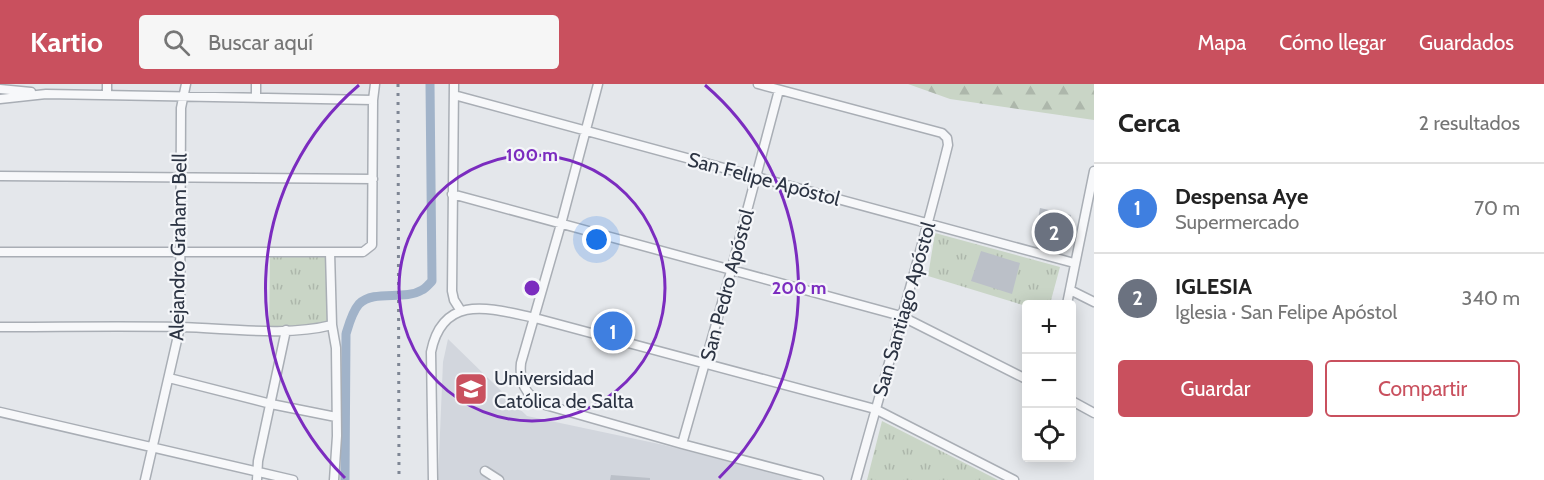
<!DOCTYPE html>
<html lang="es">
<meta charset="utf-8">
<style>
body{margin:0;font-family:Cabin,sans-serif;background:#f6f6f6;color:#222}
.controls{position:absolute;right:18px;bottom:18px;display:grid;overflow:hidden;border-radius:6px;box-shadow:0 3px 15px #0003}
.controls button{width:54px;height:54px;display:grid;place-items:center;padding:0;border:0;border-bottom:2px solid #e0e0e0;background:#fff;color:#222;font:30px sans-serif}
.you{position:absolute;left:597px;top:156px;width:21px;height:21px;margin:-15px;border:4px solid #fff;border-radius:50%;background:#1a73e8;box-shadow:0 0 0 9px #1a73e833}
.badge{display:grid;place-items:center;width:39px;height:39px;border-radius:50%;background:#c9505e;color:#fff;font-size:20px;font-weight:700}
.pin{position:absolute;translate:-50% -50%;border:3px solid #fff;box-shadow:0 2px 6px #0006}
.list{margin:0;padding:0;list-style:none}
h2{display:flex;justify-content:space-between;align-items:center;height:78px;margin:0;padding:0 24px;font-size:26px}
h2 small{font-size:20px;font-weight:400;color:#767676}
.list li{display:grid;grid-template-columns:39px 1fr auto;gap:18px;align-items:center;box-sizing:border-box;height:90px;padding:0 24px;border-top:2px solid #e0e0e0}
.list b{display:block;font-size:22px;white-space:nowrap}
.list p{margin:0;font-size:20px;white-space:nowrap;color:#767676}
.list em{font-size:20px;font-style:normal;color:#767676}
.actions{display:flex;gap:12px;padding:18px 24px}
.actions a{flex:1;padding:14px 0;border:2px solid #c9505e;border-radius:6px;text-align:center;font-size:21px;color:#c9505e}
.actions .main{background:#c9505e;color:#fff}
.icon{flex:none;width:33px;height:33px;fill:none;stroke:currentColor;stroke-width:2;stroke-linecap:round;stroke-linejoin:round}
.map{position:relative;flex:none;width:1094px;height:396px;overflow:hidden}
header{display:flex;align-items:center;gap:36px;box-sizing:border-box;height:84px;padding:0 30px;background:#c9505e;color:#fff}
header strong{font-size:28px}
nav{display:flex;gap:33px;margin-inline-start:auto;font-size:21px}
.search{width:420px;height:54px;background:#f6f6f6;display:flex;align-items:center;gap:15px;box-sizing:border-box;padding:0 21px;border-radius:6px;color:#767676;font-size:22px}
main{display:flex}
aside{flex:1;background:#fff}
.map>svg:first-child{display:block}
.built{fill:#d2d6dd}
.grass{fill:url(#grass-tufts)}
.forest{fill:url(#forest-firs)}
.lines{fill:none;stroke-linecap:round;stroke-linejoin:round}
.canal{stroke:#a1b3c9;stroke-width:9}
.building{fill:#bbc0c8}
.minor-casing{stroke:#a9aeb5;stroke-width:11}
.minor{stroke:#f7f8fa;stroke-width:8}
.rail{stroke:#7e8694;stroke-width:3;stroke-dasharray:3 6;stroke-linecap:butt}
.ring{fill:none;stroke:#7b2cbf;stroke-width:3}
.labels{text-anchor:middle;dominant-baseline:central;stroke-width:4.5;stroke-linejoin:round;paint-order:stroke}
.street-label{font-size:20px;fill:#2c3443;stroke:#f4f6f9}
.poi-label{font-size:20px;fill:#2c3443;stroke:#f4f6f9;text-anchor:start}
.centre{fill:#7b2cbf;stroke:#f4f6f9;stroke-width:3}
.ring-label{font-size:18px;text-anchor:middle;font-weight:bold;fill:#7b2cbf;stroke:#f4f6f9;stroke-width:4.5;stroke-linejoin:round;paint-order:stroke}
</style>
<header>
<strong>Kartio</strong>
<div class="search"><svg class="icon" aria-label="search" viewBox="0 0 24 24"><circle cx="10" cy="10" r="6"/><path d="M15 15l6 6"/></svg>Buscar aquí</div>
<nav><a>Mapa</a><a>Cómo llegar</a><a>Guardados</a></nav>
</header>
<main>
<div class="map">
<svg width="1094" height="396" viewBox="0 0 1094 396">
<defs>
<pattern id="grass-tufts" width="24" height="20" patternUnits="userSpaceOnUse" patternTransform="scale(1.5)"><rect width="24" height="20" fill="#c9d5c6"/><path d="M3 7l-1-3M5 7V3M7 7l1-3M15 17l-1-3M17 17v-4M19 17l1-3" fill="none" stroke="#adb7ab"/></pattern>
<pattern id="forest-firs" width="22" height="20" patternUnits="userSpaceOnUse" patternTransform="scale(1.5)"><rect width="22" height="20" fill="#c9d5c6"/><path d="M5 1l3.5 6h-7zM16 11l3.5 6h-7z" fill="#adb7ab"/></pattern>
</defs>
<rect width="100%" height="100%" fill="#e4e7eb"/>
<path class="built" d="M448 255 527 332 664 361 800 396H438L443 278Z"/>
<path class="grass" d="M935 149 1060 183 1050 220H1026V222L928 192Z
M330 168 332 241 269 246 270 169Z
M882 337 998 396H867Z"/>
<path class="forest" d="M908 0H1094V36L950 15Z"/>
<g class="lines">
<path class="canal" d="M345 396 346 250C349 240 352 228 359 220 374 205 404 217 422 206 426 204 429 200 432 197L430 0"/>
</g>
<path class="building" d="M1040 124 1071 131 1064 164 1034 157Z
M981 167 1020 179 1012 210 971 197Z
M611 391 650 394V396H610Z"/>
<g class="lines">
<defs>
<path id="minor" d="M454 0 452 207 454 216 461 227
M598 0 561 140 521 279C519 298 525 310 542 320L682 360 819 396
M758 0 942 49 947 54 948 61C920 174 887 284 856 396
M0 5 31 8
M107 11V0
M454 11 1074 179
M256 13V0
M0 15 46 10 373 16
M0 92 373 95
M452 110 901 232 1026 295
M0 168H363L372 161 373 16 375 0
M330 168 332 241 336 264 337 352 334 396
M1070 206 1094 218
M1067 220 1094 87
M0 243C60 243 120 242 180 243 228 244 285 253 332 241
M169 294 271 320 336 333
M1072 317 1094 329
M0 328 293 396
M682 360 731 187 779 6
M485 387 499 396
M145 396 180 243 181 24 186 0
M257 396 258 377 286 246
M433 396 431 268C443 208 492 225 535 234L875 325 1014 396"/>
</defs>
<use href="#minor" class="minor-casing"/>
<use href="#minor" class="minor"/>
<path class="rail" d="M398 0 399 396"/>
</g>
<g class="ring">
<circle cx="532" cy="204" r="133"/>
<path d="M345 394A267 267 0 0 1 359 1M705 1A267 267 0 0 1 719 394"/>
</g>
<defs>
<symbol id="university-square" viewBox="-11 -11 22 22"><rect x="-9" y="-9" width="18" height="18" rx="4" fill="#c9505e" stroke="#f4f6f9"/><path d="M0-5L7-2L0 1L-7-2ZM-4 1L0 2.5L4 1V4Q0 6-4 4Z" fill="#fff"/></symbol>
</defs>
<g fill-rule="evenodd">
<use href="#university-square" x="452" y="286" width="38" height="38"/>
</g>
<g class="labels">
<g class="street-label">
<text transform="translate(764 95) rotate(15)">San Felipe Apóstol</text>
<text transform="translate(178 163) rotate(-89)">Alejandro Graham Bell</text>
<text transform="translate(727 201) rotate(-75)">San Pedro Apóstol</text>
<text transform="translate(904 225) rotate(-74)">San Santiago Apóstol</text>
</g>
<g class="poi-label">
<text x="494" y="294">Universidad<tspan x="494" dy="23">Católica de Salta</tspan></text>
</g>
</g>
<circle cx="532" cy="204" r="9" class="centre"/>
<g class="ring-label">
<text x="532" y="77">100 m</text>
<text x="799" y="210">200 m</text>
</g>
</svg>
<div class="controls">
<button>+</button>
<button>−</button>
<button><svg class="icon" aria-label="locate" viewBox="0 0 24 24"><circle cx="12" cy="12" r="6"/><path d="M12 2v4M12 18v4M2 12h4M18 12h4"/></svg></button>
</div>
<div class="you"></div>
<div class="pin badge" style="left:613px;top:247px;background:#3f7fe0">1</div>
<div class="pin badge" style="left:1054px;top:148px;background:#6b7280">2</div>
</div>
<aside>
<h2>Cerca<small>2 resultados</small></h2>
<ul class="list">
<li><span class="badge" style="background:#3f7fe0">1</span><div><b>Despensa Aye</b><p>Supermercado</p></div><em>70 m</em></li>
<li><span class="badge" style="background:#6b7280">2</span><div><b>IGLESIA</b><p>Iglesia · San Felipe Apóstol</p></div><em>340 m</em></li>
</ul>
<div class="actions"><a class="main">Guardar</a><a>Compartir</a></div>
</aside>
</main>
